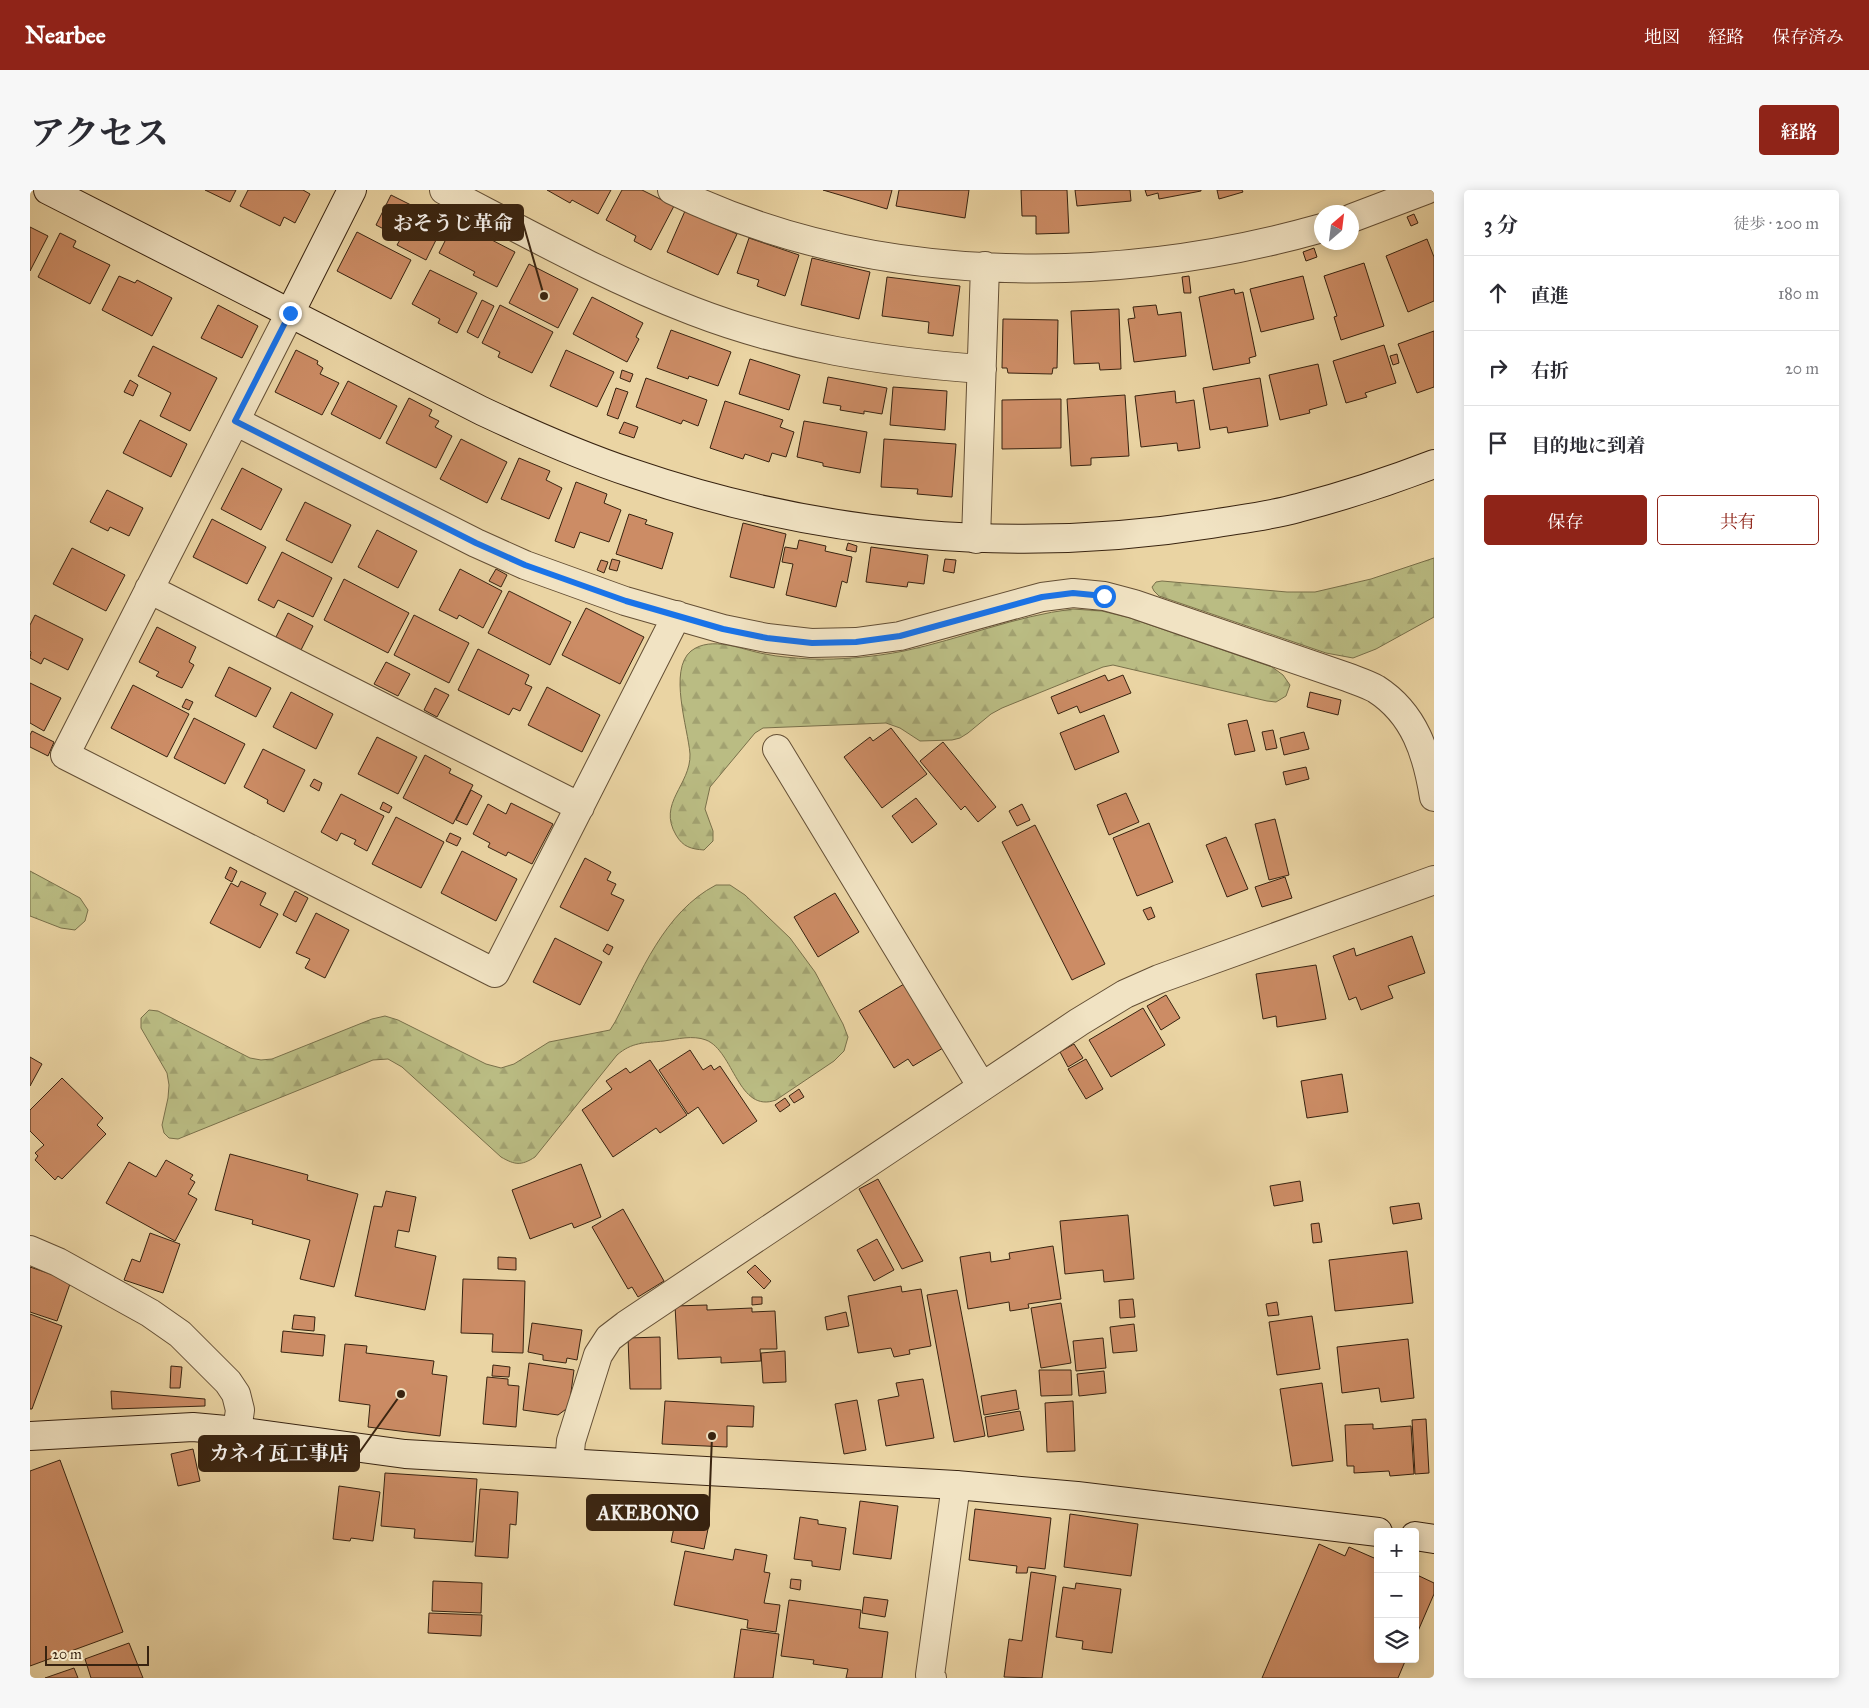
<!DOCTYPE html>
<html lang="ja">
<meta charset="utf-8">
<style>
body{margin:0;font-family:"IM FELL Great Primer","Noto Serif JP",serif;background:#f7f7f7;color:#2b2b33}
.controls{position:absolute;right:15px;bottom:15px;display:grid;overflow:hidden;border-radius:5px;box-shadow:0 2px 12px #0003}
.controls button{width:45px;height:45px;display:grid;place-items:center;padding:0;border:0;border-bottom:1px solid #e1e1e2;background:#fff;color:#2b2b33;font:25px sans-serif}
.compass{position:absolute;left:1284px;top:15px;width:45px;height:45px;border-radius:50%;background:#fff;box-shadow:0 2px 12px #0003;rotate:28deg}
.scale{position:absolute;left:15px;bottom:12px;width:104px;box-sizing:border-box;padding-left:5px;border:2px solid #382310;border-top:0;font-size:14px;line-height:18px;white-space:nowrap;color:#382310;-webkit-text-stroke:4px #f1e3c3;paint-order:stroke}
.stop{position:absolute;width:15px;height:15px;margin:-11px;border:4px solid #1a73e8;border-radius:50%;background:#fff}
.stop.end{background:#1a73e8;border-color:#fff;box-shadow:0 1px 5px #0008}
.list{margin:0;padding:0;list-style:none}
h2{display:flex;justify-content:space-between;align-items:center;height:65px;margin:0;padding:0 20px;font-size:21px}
h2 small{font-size:16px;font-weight:400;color:#7c7c81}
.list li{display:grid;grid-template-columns:32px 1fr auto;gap:15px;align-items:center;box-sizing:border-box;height:75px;padding:0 20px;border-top:1px solid #e1e1e2}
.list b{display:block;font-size:19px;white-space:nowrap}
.list em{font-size:16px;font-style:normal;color:#7c7c81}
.actions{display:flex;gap:10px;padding:15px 20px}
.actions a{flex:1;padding:11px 0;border:1px solid #8f2418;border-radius:5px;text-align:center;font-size:18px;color:#8f2418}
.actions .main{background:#8f2418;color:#fff}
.icon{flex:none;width:28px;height:28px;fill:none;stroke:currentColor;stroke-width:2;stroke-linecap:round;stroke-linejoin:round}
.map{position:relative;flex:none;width:1404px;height:1488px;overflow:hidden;border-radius:5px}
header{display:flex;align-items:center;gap:30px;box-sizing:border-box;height:70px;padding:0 25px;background:#8f2418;color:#fff}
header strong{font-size:24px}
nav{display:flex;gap:28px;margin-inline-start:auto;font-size:18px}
.intro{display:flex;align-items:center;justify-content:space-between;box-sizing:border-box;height:120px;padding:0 30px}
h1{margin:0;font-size:35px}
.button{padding:12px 22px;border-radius:5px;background:#8f2418;color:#fff;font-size:18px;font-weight:700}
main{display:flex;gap:30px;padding:0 30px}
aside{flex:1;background:#fff;border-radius:5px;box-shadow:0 2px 12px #0003}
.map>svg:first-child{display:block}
.forest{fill:url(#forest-firs);stroke:#79704a}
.building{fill:#cc8c65;stroke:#382310}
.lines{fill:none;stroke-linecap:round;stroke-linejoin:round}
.street-casing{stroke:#644f35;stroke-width:30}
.secondary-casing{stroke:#382310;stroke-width:30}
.street{stroke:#f1e3c3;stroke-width:28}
.secondary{stroke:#f1e3c3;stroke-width:28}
.route{stroke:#1a73e8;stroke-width:6}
.leader{fill:none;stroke:#382310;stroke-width:2}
.callout-dot{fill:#382310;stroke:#f1e3c3;stroke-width:2}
.callout{fill:#382310;stroke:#382310;stroke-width:2}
.callout-label{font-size:20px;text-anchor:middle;font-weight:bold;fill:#fff}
</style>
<header>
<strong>Nearbee</strong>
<nav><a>地図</a><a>経路</a><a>保存済み</a></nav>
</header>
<div class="intro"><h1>アクセス</h1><a class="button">経路</a></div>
<main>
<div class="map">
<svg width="1404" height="1488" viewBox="0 0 1404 1488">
<defs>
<pattern id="forest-firs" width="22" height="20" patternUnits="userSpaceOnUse" patternTransform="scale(1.25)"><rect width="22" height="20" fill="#babc83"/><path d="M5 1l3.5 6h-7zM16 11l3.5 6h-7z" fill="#a1a170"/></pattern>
</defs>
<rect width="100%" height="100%" fill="#ead4a3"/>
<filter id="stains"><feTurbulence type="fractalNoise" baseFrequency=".004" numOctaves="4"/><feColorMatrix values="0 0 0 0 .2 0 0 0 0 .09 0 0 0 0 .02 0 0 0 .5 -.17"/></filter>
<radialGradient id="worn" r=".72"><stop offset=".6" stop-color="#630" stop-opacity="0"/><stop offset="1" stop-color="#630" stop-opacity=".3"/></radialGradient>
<path class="forest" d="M1404 368V427L1346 459 1323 468 1296 463 1129 406 1124 401 1122 397 1126 392 1132 391 1257 402H1285L1341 389Z
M1043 419 1072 421 1100 428 1242 477 1253 485 1260 495 1256 506 1246 512 1237 511 1083 475 1073 477 972 518 961 524 938 543 930 548 922 550 890 551 870 538 856 533 733 538 725 543 680 597 675 619 683 641V651L674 660C661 659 653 657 646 645 627 613 661 595 660 564 658 538 638 480 661 461 682 445 712 460 735 464 749 467 765 468 780 469 810 470 844 467 874 461 931 449 985 426 1043 419Z
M0 681 50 708 58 720 55 731 45 740 31 738 0 726Z
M686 695H700L715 705 760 748 785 782 813 834 818 847 814 861 804 871 746 910C708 924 704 861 676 850 663 845 647 849 634 851 614 853 602 852 587 865L505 967C491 976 485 975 471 967L372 877 358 869 343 870 148 949 139 948 134 943 132 935 138 908 139 895 137 883 111 838V828L119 820 128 821 220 868 231 870 242 869 342 829 355 826 368 830 456 874 471 878 484 874 519 852 580 840 585 832C611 783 634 722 686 695Z"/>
<path class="building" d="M175 0H206L200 12Z
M218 0H273L280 4 265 33 254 27 250 36 210 16Z
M517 0H581L568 24 542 10 540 13Z
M592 0H612L644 16 621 60 604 51 606 46 576 30Z
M793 0H862L857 19Z
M869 0H939L935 28 866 16Z
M991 0H1037L1039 43 1006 44V26H992Z
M1045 0H1100L1101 11 1047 16Z
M1115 0H1171V1L1129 9 1128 3 1117 6Z
M1187 0H1212L1213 2 1189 9Z
M361 5 415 32 396 70 367 55 371 48 346 35Z
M655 21 707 44 688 85 637 62Z
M1384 24 1388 33 1381 36 1377 27Z
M425 31 485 62 467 97 443 85 445 82 409 63Z
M0 37 18 46 0 81Z
M327 42 381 70 361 109 307 81Z
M30 43 46 51 43 57 80 75 60 114 8 87Z
M719 48 769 65 755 106 727 96 729 90 707 83Z
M1397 49 1404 67V111L1378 122 1356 66Z
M1284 58 1287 67 1276 71 1273 62Z
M782 68 840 82 829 129 771 115Z
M1334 73 1354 136 1311 150 1304 127 1307 126 1294 86Z
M499 74 548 99 528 138 479 113Z
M400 80 447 103 427 143 408 133 410 129 382 114Z
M89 86 105 93 107 90 142 108 122 146 72 120Z
M1159 86 1161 103H1154L1152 87Z
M1273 86 1284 129 1231 142 1220 99Z
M857 87 930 96 923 146 898 143 899 132 852 126Z
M1204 99 1205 104 1213 102 1226 166 1219 168 1220 173 1183 180 1169 107Z
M562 107 613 133 606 147 609 149 597 172 543 144Z
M452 110 464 116 448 148 437 142Z
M188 115 228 136 212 168 171 148Z
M470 115 523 142 502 183 468 167 470 162 452 153Z
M1126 115 1128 125 1151 122 1156 166 1104 172 1098 129 1105 128 1103 117Z
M1089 119 1091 179 1070 180 1069 173 1044 174 1041 121Z
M973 129 1028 130 1027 178H1023L1022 184 978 183 977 178H972Z
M641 140 701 162 688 196 659 186 658 189 627 178Z
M1404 141V197L1387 203 1368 154Z
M1354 155 1366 193 1335 203 1337 207 1316 213 1303 171Z
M123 156 187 188 160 241 130 226 141 203 108 186Z
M266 160 288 171 287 174 293 178 290 184 309 193 292 225 245 202Z
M536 160 584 182 567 217 520 196Z
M1367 164 1369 173 1363 175 1360 166Z
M720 169 770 185 759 220 709 204Z
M1288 174 1297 215 1279 220 1280 223 1250 230 1239 185Z
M592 180 603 184 600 192 590 188Z
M798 187 857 198 852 224 834 221V224L810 220 811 216 793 213Z
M616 188 677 210 668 236 653 230 651 234 606 217Z
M1230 188 1238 236 1198 243 1197 237 1180 240 1173 198Z
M100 190 108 195 103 206 94 202Z
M318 191 367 216 350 249 301 224Z
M863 197 917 201 915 240 860 235Z
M586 198 598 202 588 229 577 225Z
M1145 201 1146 213 1164 210 1170 258 1148 261 1147 253 1111 257 1105 206Z
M1095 205 1099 266 1061 268V275L1041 276 1037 209Z
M379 208 402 220 399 226 409 231 405 237 422 246 406 278 356 253Z
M1031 209V258L972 259V210Z
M695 211 753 230 750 237 764 242 756 267 742 263 739 272 715 264 713 269 680 258Z
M110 230 157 254 141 287 93 263Z
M774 231 837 242 830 283 793 276V273L767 267Z
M594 232 608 237 604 248 589 243Z
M431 249 477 272 457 313 410 289Z
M854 249 926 254 922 307 887 304 888 299 851 297Z
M489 268 520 281 516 290 532 298 519 329 471 309Z
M212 278 252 299 231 340 191 319Z
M546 292 577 304 574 313 591 320 579 352 550 342 544 358 525 351Z
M77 300 113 318 99 346 80 337 78 341 60 332Z
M275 312 321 335 302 373 256 350Z
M599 324 617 330 615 334 643 343 632 379 586 364Z
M182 329 236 357 217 394 163 367Z
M713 333 756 344 744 398 700 387Z
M347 340 387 361 368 398 328 377Z
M769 350 796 356 795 361 822 367 817 393 812 391 806 417 756 405 763 374 752 372 755 357 767 359Z
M818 353 827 356 826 362 816 360Z
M841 357 898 365 894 394 878 392 877 397 836 392Z
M42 358 95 385 76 421 23 394Z
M252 362 302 388 283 427 248 410 244 418 228 410Z
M582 369 590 371 587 381 579 379Z
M915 369 926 370 924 383 913 381Z
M571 370 578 372 574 383 567 380Z
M430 379 472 401 453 438 429 425 427 429 409 420Z
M466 379 477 385 471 397 459 391Z
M314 389 379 423 358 463 294 430Z
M479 401 541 432 520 475 458 443Z
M556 418 614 447 590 494 532 465Z
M258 423 283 436 271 460 246 447Z
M5 425 53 449 38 480 14 468 11 474 0 468 1 462 0 461V435Z
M384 425 439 453 419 493 364 465Z
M127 437 166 457 159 472 164 475 152 498 126 486 129 482 109 472Z
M448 459 499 485 495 494 502 497 490 521 483 518 479 525 428 500Z
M356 472 380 484 368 506 344 494Z
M199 477 241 498 226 527 185 506Z
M1075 485 1078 491 1093 485 1101 503 1050 523 1047 516 1028 524 1021 507Z
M0 493 31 508 14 541 0 533Z
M103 495 159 524 137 567 81 538Z
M517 497 570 525 552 562 498 535Z
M405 498 419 505 407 527 394 520Z
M261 502 303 524 286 559 243 537Z
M1280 502 1311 510 1308 525 1277 517Z
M156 509 163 512 159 520 152 517Z
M1074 525 1089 562 1045 580 1030 543Z
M164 528 215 554 195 594 144 568Z
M1217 530 1225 561 1205 565 1198 534Z
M861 538 897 584 852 618 814 567 840 547 843 551Z
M1243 540 1247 558 1236 560 1232 542Z
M2 541 24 552 18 566 0 557V545Z
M1274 542 1279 559 1254 565 1250 548Z
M347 547 387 567 368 604 328 584Z
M913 552 966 617 948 632 935 616 931 620 890 571Z
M233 559 275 580 254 622 237 613 238 610 214 597Z
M395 565 421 579 419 583 443 595 423 634 373 608Z
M1276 577 1279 589 1256 595 1253 582Z
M284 589 292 593 289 601 280 596Z
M441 600 452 606 437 635 426 630Z
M1096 603 1109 632 1079 645 1067 615Z
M311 604 354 626 337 661 324 654 326 650 311 643 307 651 291 642Z
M886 608 907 634 882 653 862 626Z
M353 612 362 617 359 623 350 619Z
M481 613 523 634 502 674 478 662 476 666 458 657 460 653 443 644 458 614 476 624Z
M992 614 1000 630 987 636 979 621Z
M366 627 414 652 391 698 342 674Z
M1245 629 1259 685 1239 690 1225 634Z
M1119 633 1143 692 1107 706 1083 648Z
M1005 635 1075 774 1042 790 972 652Z
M420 643 431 648 427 656 416 651Z
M1196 647 1218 699 1197 707 1176 655Z
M432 661 487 689 466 731 411 703Z
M555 668 581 682 577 690 586 694 581 704 594 710 578 741 530 717Z
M200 677 207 681 202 692 195 688Z
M1255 687 1262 708 1232 717 1225 697Z
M211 691 236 703 230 715 248 724 230 758 180 733 201 693 208 697Z
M265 701 278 708 266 732 253 725Z
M805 703 829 742 788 767 764 727Z
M1121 717 1125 727 1118 730 1113 720Z
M286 723 319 740 295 788 275 778 280 769 266 763Z
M1382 746 1395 783 1358 796 1363 808 1331 820 1326 807 1319 810 1303 766 1324 758 1326 766Z
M525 748 572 772 550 815 503 792Z
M577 754 583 757 579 765 573 761Z
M1286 775 1296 829 1247 837 1246 826 1233 829 1226 784Z
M874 794 913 858 883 876 878 869 864 878 829 821Z
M1136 805 1150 828 1131 840 1117 816Z
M1113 818 1135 855 1081 887 1059 850Z
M1044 854 1053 868 1038 877 1030 862Z
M660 860 673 880 681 875 684 880 690 876 727 931 693 954 668 917 658 924 629 880Z
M0 867 12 874 0 896Z
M1056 869 1073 899 1056 909 1038 879Z
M620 870 657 925 630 943 626 938 583 967 552 920 582 899 576 891 596 878 600 883Z
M1312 884 1318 922 1277 928 1271 891Z
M32 888 73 928 67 935 76 944 32 989 28 986 25 990 5 970 8 966 5 963 14 955 0 941V920Z
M769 899 774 907 764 913 759 906Z
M755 908 760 915 750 922 745 915Z
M200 964 278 985 277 990 328 1004 304 1097 270 1089 280 1050 222 1034 223 1030 185 1020Z
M136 970 163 985 160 989 165 992 158 1004 167 1009 145 1051 76 1013 99 972 126 987Z
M551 974 571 1027 544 1038 542 1033 500 1049 482 1000Z
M848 989 893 1071 872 1079 829 999Z
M1270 991 1273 1011 1244 1016 1240 996Z
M356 1001 386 1007 379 1042 368 1040 365 1057 406 1066 395 1120 325 1106 344 1016 352 1017Z
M1389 1013 1392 1029 1363 1034 1360 1017Z
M593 1019 634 1091 608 1107 602 1097 598 1099 562 1037Z
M1098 1025 1104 1089 1074 1092 1073 1080 1035 1084 1030 1031Z
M1289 1033 1292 1052 1283 1053 1281 1034Z
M120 1043 150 1054 133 1103 94 1090 102 1069 110 1072Z
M847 1049 864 1080 844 1091 827 1060Z
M1023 1056 1031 1109 998 1114 999 1118 980 1121 979 1112 938 1119 930 1067 960 1062 961 1072 980 1069 979 1063Z
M1377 1061 1383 1113 1305 1121 1299 1070Z
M468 1067 486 1068V1080L468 1079Z
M725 1075 741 1091 734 1099 717 1082Z
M0 1077 41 1091 27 1131 0 1122Z
M433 1089 495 1091 493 1163 462 1162 463 1144 431 1143Z
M871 1096 872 1102 891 1099 901 1156 879 1160 880 1164 864 1167 861 1158 828 1163 818 1106Z
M927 1100 955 1246 924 1252 897 1105Z
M722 1107H732V1114L722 1115Z
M1103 1109 1105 1127 1090 1128 1089 1110Z
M1247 1112 1249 1125 1238 1126 1236 1114Z
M1031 1113 1041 1173 1011 1178 1001 1118Z
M677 1115V1120L722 1118V1122L745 1121 747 1159H730L731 1171 691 1173V1167L648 1169 645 1116Z
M816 1122 819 1136 797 1140 795 1127Z
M0 1124 32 1136 2 1219H0Z
M264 1125 285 1127 284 1141 262 1139Z
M1282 1126 1290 1179 1247 1185 1239 1132Z
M502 1133 552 1140 547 1170 537 1168 536 1173 513 1170V1165L498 1162Z
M1104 1134 1107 1161 1083 1163 1080 1137Z
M253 1141 295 1145 293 1166 251 1162Z
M630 1147 631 1199H600L598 1148Z
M1073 1148 1076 1178 1046 1181 1043 1151Z
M1378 1149 1384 1208 1351 1212 1349 1198 1312 1203 1307 1157Z
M315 1154 337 1156 336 1163 404 1171 402 1184 417 1186 410 1246 338 1237 340 1215 309 1211Z
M755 1161 756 1192 733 1193 731 1163Z
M499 1173 544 1180 539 1217 528 1225 493 1220Z
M463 1175 480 1177 479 1187 462 1186Z
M141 1176 152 1177 150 1198H140Z
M1009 1180H1041L1042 1205 1011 1206Z
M1074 1181 1076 1203 1049 1206 1047 1184Z
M457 1187 478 1189V1195L489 1196 486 1237 453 1234Z
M893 1189 904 1248 856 1256 848 1210 869 1206 866 1193Z
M1292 1193 1303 1271 1262 1276 1250 1199Z
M986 1200 989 1219 954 1225 951 1206Z
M81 1201 175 1209V1216L82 1219Z
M827 1210 836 1260 814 1264 805 1214Z
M635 1211 724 1216 723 1237 697 1236V1257L632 1254Z
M1043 1211 1045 1261 1017 1262 1015 1213Z
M990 1221 994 1240 958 1247 955 1227Z
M1396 1229 1399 1283 1385 1284 1382 1230Z
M1343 1234V1239L1381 1236 1384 1284 1360 1286 1359 1281 1324 1283V1276H1317L1315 1235Z
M163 1259 170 1291 148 1296 141 1264Z
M30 1270 93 1442 0 1476V1281Z
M355 1283 447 1289 443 1352 384 1348 385 1339 351 1336Z
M309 1296 350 1302 343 1351 321 1348 320 1351 303 1349Z
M450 1299 488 1302 486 1335 480 1334 478 1368 445 1366Z
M830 1311 868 1316 861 1369 823 1364Z
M945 1319 1021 1328 1015 1379 998 1377 997 1383H986L987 1376 939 1370Z
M1040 1324 1108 1334 1101 1386 1034 1377Z
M646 1327 679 1334 674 1359 641 1352Z
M770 1327 788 1330V1334L816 1338 810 1380 782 1376V1371L764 1369Z
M1289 1354 1315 1366 1319 1357 1344 1368 1348 1361V1469H1376L1368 1488H1232Z
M705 1359 737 1365 734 1382 740 1383 734 1413 750 1415 746 1442 717 1438 718 1430 644 1415 655 1361 703 1370Z
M1001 1382 1026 1386 1012 1488 974 1487 979 1449 992 1451Z
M1385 1384 1404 1393V1404L1385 1448Z
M761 1389 771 1390 770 1400 760 1398Z
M403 1391 452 1393 451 1423 402 1421Z
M1046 1393 1091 1399 1082 1463 1052 1459 1053 1451 1026 1447 1033 1397 1045 1399Z
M834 1407 858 1410 855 1427 832 1423Z
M759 1410 831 1420 829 1438 858 1442 852 1488H816L818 1479 783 1474 784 1470 751 1466Z
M399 1423 452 1425 451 1446 398 1443Z
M711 1439 749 1444 743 1488H704Z
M99 1453 113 1488H61L55 1469Z
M44 1478 48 1488H15Z"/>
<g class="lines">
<defs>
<path id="street" d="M414 0C495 42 577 88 663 121 756 157 853 172 952 179
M642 0C840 97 1083 97 1292 38
M1322 28 1396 0
M260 123 35 565 465 783 647 425
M205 231 446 353 495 375 595 411 693 439 737 448 781 453 826 452 870 446 1012 407 1043 403 1074 406 1104 414 1317 487C1327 491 1337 494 1346 499 1385 524 1397 564 1404 607
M946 349 955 76
M119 399 550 617
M747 559 952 897
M0 1060 28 1072 120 1123 150 1144 198 1192 206 1204 210 1220 207 1241
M539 1273 541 1251 568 1165 579 1148 596 1135 1049 832 1095 804 1129 789 1404 690
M902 1488 900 1485 926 1295"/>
<path id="secondary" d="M18 0 452 221C501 244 551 266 602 283 789 347 986 365 1181 334 1210 329 1240 326 1268 318 1314 306 1360 291 1404 274
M260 123 322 0
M0 1246 163 1237 207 1241 375 1264 926 1295 1047 1306 1348 1342
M1385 1346 1404 1349"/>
</defs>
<use href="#street" class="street-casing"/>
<use href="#secondary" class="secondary-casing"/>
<use href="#street" class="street"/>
<use href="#secondary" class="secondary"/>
</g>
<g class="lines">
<path class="route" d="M260 123 205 231 446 353 495 375 596 411 693 439 737 448 782 453 826 452 870 446 1012 407 1043 403 1074 406"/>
</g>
<path class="leader" d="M514 106L493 33M371 1204L329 1263M682 1246L679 1323"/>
<g class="callout-dot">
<circle cx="514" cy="106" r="5"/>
<circle cx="371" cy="1204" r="5"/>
<circle cx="682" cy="1246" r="5"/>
</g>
<g class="callout">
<rect x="353" y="15" width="140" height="35" rx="5"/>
<rect x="169" y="1246" width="160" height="35" rx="5"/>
<rect x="557" y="1305" width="122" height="35" rx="5"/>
</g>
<g class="callout-label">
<text x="423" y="40">おそうじ革命</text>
<text x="249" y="1270">カネイ瓦工事店</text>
<text x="618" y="1330">AKEBONO</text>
</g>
<rect width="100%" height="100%" filter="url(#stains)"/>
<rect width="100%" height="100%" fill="url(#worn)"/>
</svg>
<div class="controls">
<button>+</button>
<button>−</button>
<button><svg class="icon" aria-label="layers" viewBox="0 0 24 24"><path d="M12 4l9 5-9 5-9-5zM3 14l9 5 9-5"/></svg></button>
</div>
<svg class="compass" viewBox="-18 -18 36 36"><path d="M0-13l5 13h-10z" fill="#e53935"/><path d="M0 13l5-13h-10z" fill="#7c7c81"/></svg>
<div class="scale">20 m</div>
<div class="stop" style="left:1074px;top:406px"></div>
<div class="stop end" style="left:260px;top:123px"></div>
</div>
<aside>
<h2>3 分<small>徒歩 · 200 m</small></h2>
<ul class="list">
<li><svg class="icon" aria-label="ahead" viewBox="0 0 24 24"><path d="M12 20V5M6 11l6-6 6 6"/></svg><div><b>直進</b></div><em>180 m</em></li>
<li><svg class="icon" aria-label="right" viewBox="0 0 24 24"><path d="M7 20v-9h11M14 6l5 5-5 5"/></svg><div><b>右折</b></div><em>20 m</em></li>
<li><svg class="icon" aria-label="arrive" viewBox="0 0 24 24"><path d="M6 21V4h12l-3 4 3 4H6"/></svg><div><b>目的地に到着</b></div></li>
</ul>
<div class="actions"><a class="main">保存</a><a>共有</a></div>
</aside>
</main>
